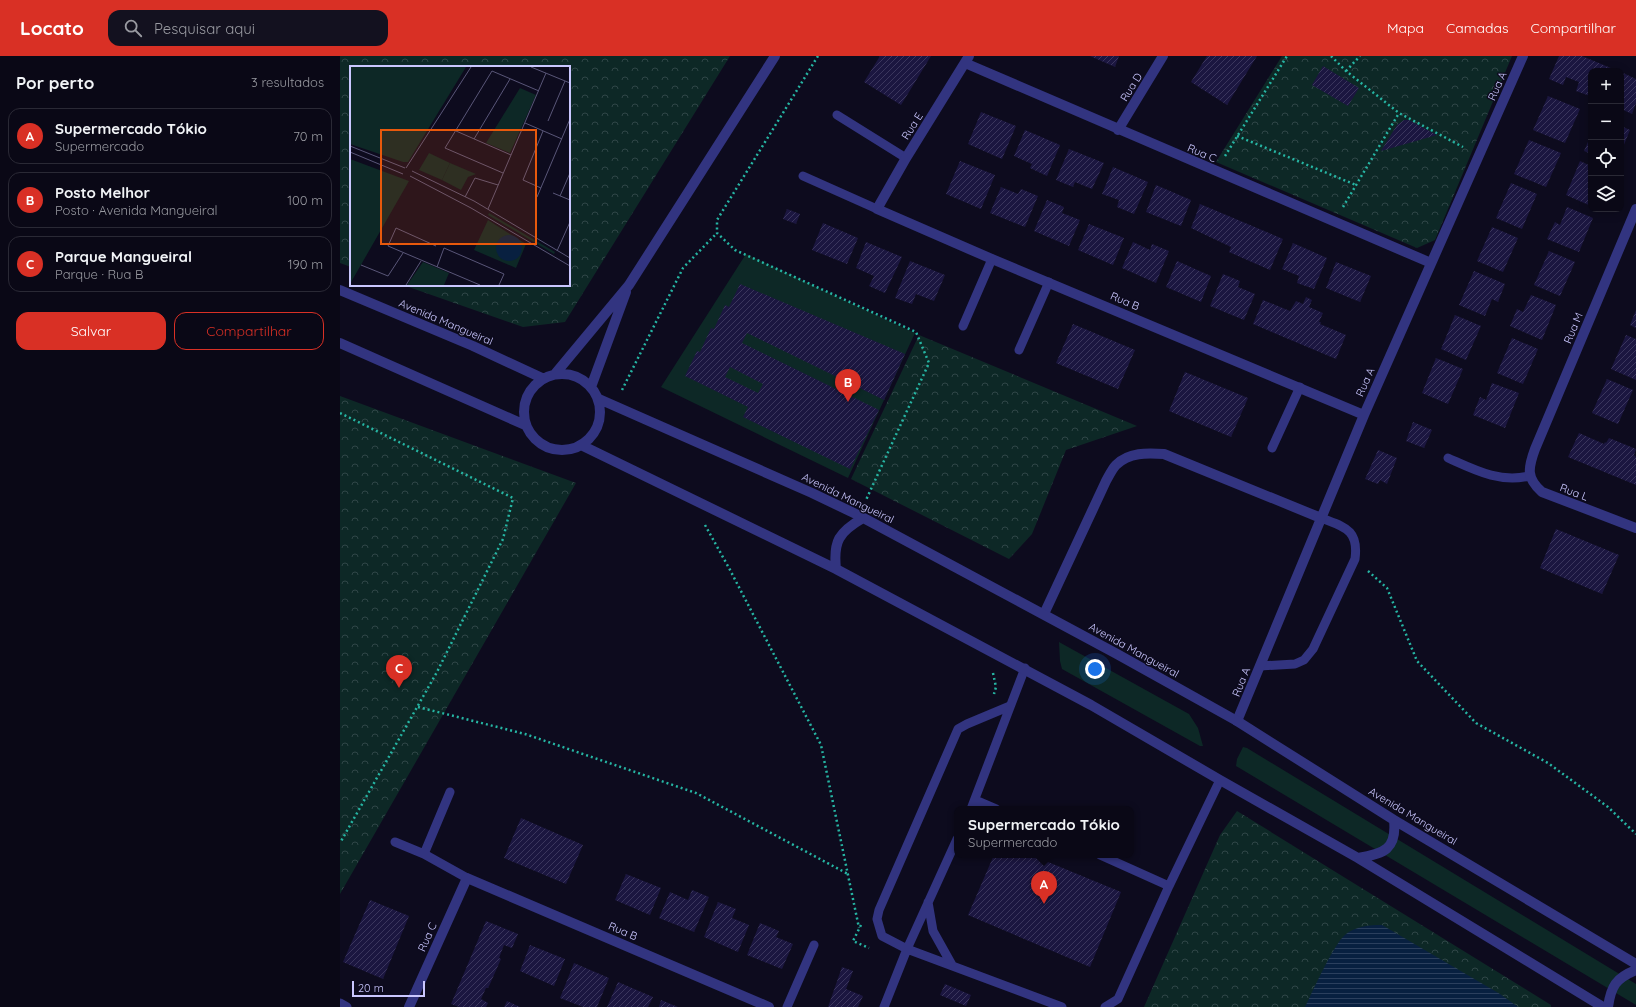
<!DOCTYPE html>
<html lang="pt">
<meta charset="utf-8">
<style>
body{margin:0;font-family:Quicksand,sans-serif;background:#13111f;color:#f1f3f6}
.controls{position:absolute;right:12px;top:12px;display:grid;overflow:hidden;border-radius:8px;box-shadow:0 2px 10px #0003}
.controls button{width:36px;height:36px;display:grid;place-items:center;padding:0;border:0;border-bottom:1px solid #2a2935;background:#0a0816;color:#f1f3f6;font:20px sans-serif}
.scale{position:absolute;left:12px;bottom:10px;width:73px;box-sizing:border-box;padding-left:4px;border:2px solid #cac7ff;border-top:0;font-size:11px;line-height:14px;white-space:nowrap;color:#cac7ff;-webkit-text-stroke:3px #0d0b1e;paint-order:stroke}
.you{position:absolute;left:755px;top:613px;width:14px;height:14px;margin:-10px;border:3px solid #fff;border-radius:50%;background:#1a73e8;box-shadow:0 0 0 6px #1a73e833}
.badge{display:grid;place-items:center;width:26px;height:26px;border-radius:50%;background:#d93025;color:#fff;font-size:13px;font-weight:700}
.pin{position:absolute;translate:-50% -33px;filter:drop-shadow(0 1px 2px #0008)}
.pin::after{content:'';position:absolute;top:21px;width:14px;height:12px;background:inherit;clip-path:polygon(0 0,100% 0,50% 100%)}
.popup{position:absolute;left:614px;top:750px;width:180px;height:52px;box-sizing:border-box;display:grid;place-content:center;border-radius:8px;background:#0a0816;filter:drop-shadow(0 1px 3px #0005);font-size:13px;white-space:nowrap;color:#999aa1}
.popup b{font-size:15px;color:#f1f3f6}
.popup::after{content:'';position:absolute;left:50%;top:100%;margin-left:-8px;border:8px solid transparent;border-top-color:#0a0816}
.list{margin:0;padding:0;list-style:none}
h2{display:flex;justify-content:space-between;align-items:center;height:52px;margin:0;padding:0 16px;font-size:17px}
h2 small{font-size:13px;font-weight:400;color:#999aa1}
.list li{display:grid;grid-template-columns:26px 1fr auto;gap:12px;align-items:center;box-sizing:border-box;height:56px;margin:0 8px 8px;padding:0 8px;border:1px solid #2a2935;border-radius:12px}
.list b{display:block;font-size:15px;white-space:nowrap}
.list p{margin:0;font-size:13px;white-space:nowrap;color:#999aa1}
.list em{font-size:13px;font-style:normal;color:#999aa1}
.actions{display:flex;gap:8px;padding:12px 16px}
.actions a{flex:1;padding:9px 0;border:1px solid #d93025;border-radius:12px;text-align:center;font-size:14px;color:#d93025}
.actions .main{background:#d93025;color:#fff}
.icon{flex:none;width:22px;height:22px;fill:none;stroke:currentColor;stroke-width:2;stroke-linecap:round;stroke-linejoin:round}
.map{position:relative;flex:none;width:1296px;height:951px;overflow:hidden}
header{display:flex;align-items:center;gap:24px;box-sizing:border-box;height:56px;padding:0 20px;background:#d93025;color:#fff}
header strong{font-size:19px}
nav{display:flex;gap:22px;margin-inline-start:auto;font-size:14px}
.search{width:280px;height:36px;background:#13111f;display:flex;align-items:center;gap:10px;box-sizing:border-box;padding:0 14px;border-radius:12px;color:#999aa1;font-size:15px}
main{display:flex}
aside{flex:1;background:#0a0816}
.map>svg:first-child{display:block}
.green{fill:#0d2826}
.forest{fill:url(#forest-crowns)}
.water{fill:url(#water-rules)}
.building{fill:url(#building-hatch);fill-rule:evenodd}
.lines{fill:none;stroke-linecap:round;stroke-linejoin:round}
.path{stroke:#26b5a3;stroke-width:2.5;stroke-dasharray:2 3;stroke-linecap:butt}
.service{stroke:#323480;stroke-width:9}
.minor{stroke:#323480;stroke-width:10}
.tertiary{stroke:#323480;stroke-width:10}
.labels{text-anchor:middle;dominant-baseline:central;stroke-width:3;stroke-linejoin:round;paint-order:stroke}
.street-label{font-size:11px;fill:#cac7ff;stroke:#0d0b1e}
.inset-road{fill:none;stroke:#595678;stroke-width:1}
.view{fill:#e8590c;fill-opacity:0.15;stroke:#e8590c;stroke-width:2}
.inset-edge{fill:none;stroke:#cac7ff;stroke-width:2}
</style>
<header>
<strong>Locato</strong>
<div class="search"><svg class="icon" aria-label="search" viewBox="0 0 24 24"><circle cx="10" cy="10" r="6"/><path d="M15 15l6 6"/></svg>Pesquisar aqui</div>
<nav><a>Mapa</a><a>Camadas</a><a>Compartilhar</a></nav>
</header>
<main>
<aside>
<h2>Por perto<small>3 resultados</small></h2>
<ul class="list">
<li><span class="badge">A</span><div><b>Supermercado Tókio</b><p>Supermercado</p></div><em>70 m</em></li>
<li><span class="badge">B</span><div><b>Posto Melhor</b><p>Posto · Avenida Mangueiral</p></div><em>100 m</em></li>
<li><span class="badge">C</span><div><b>Parque Mangueiral</b><p>Parque · Rua B</p></div><em>190 m</em></li>
</ul>
<div class="actions"><a class="main">Salvar</a><a>Compartilhar</a></div>
</aside>
<div class="map">
<svg width="1296" height="951" viewBox="0 0 1296 951">
<defs>
<pattern id="forest-crowns" width="20" height="18" patternUnits="userSpaceOnUse"><rect width="20" height="18" fill="#0d2826"/><path d="M2 6a3 3 0 1 1 6 0M12 15a3 3 0 1 1 6 0" fill="none" stroke="#2f4647"/></pattern>
<pattern id="water-rules" width="6" height="5" patternUnits="userSpaceOnUse"><rect width="6" height="5" fill="#082040"/><path d="M0 2.5h6" fill="none" stroke="#2b3f5d"/></pattern>
<pattern id="building-hatch" width="6" height="6" patternUnits="userSpaceOnUse"><rect width="6" height="6" fill="#1b1640"/><path d="M-1 1l2-2M0 6l6-6M5 7l2-2" fill="none" stroke="#3b365d"/></pattern>
</defs>
<rect width="100%" height="100%" fill="#0d0b1e"/>
<path class="green" d="M406 198 575 277 508 422 321 331Z
M719 586 849 658 858 672 863 690H860L722 613 720 605Z
M903 691 907 692 1296 928V949L896 710 897 703Z"/>
<path class="forest" d="M0 0H390L225 266 183 271 63 229H229V11H11V211L0 207Z
M942 0H1172L1095 184 1077 192 876 106Z
M579 279 797 370 726 394 692 478 669 503 511 423Z
M0 340 236 427 0 838Z
M897 755 1211 949V951H804L880 779Z"/>
<path class="water" d="M1042 869 1160 938 1178 951H965C973 935 994 887 1006 878 1017 870 1029 869 1042 869Z"/>
<path class="building" d="M540 0H591L561 49 524 26Z
M750 0H779L775 11Z
M867 0H917L887 49 851 26Z
M1219 0H1242L1278 15H1251L1250 40 1236 35 1239 26 1226 21 1223 29 1209 23Z
M983 10 1019 32 1008 50 972 29Z
M1281 16 1296 23V47L1292 58 1281 53Z
M1208 40 1240 53 1225 87 1193 74Z
M641 56 676 70 662 103 628 88Z
M1064 64H1069L1097 79 1041 95 1057 69Z
M1281 70 1290 74 1281 96Z
M685 74 720 89 707 120 690 112 692 108 674 100Z
M1251 79V98L1244 95Z
M1189 84 1221 97 1206 131 1174 118Z
M729 93 764 107 752 133 735 126 733 131 716 124Z
M620 105 655 119 641 153 606 138Z
M1240 105 1251 110V150L1226 139Z
M773 111 808 126 794 158 777 151 779 144 762 138Z
M1171 127 1197 138 1182 173 1156 162Z
M816 129 851 144 841 170 806 156Z
M661 131 678 138 681 133 698 140 685 171 650 157Z
M707 144 724 151 722 157 740 164 729 190 694 175Z
M860 148 943 183 930 214 889 196 891 191 851 172Z
M1227 151 1253 162 1239 196 1207 183 1215 166 1220 169Z
M447 153 460 158 456 168 443 163Z
M483 167 518 182 507 208 472 194Z
M749 168 784 182 773 209 738 194Z
M1152 171 1178 182 1163 216 1137 205Z
M526 186 562 201 545 237 529 230 534 220 516 212Z
M793 186 810 194 812 188 829 195 816 227 782 212Z
M953 187 987 202 974 233 957 227 959 220 942 213Z
M1209 195 1235 206 1220 240 1194 229Z
M570 205 605 219 594 245 576 238 572 248 555 242Z
M837 205 871 220 861 246 826 231Z
M996 206 1031 220 1020 246 986 232Z
M1134 215 1165 228 1158 246 1152 243 1145 260 1119 249Z
M883 218 900 225 898 231 915 238 904 264 870 250Z
M400 228 565 298 544 344 407 277 402 287 539 354 510 413 403 361 408 351 345 320 357 295 360 296 371 272 374 273 385 249 389 251ZM390 311 423 328 418 337 385 321Z
M1191 239 1216 249 1202 284 1170 270 1177 253 1183 256Z
M966 241 972 244 969 251 983 257 979 266H981L980 268 1006 279 996 303 913 268 923 244 950 255 956 245 963 248Z
M1296 254V272L1290 269Z
M1115 259 1141 270 1126 304 1101 293Z
M733 268 795 294 778 333 716 307Z
M1286 279 1296 283V324L1271 313Z
M1172 282 1198 293 1183 328 1157 317Z
M1096 302 1123 313 1108 348 1082 337Z
M845 316 908 342 891 381 829 355Z
M1267 323 1293 334 1278 368 1252 357Z
M1152 327 1179 337 1165 372 1133 359 1140 341 1146 344Z
M1073 366 1092 374 1084 392 1066 385Z
M1239 377 1264 388 1265 386 1266 387 1269 382 1296 393 1294 399 1296 401V429L1228 401Z
M1038 394 1057 402 1047 428 1040 424 1038 428 1025 423Z
M1216 473 1279 499 1262 538 1200 512Z
M181 762 243 789 226 828 164 802Z
M654 799H691L781 836 750 911 628 859Z
M286 818 321 832 310 859 275 844Z
M352 834 369 841 354 876 319 862 330 836 348 844Z
M30 844 69 860 43 923 3 906Z
M378 846 396 853 392 862 409 869 398 896 364 881Z
M146 865 178 878 172 892 164 889 159 902 161 903 150 928 148 932H146L141 943 148 947 146 951H119L111 948Z
M420 867 439 875 436 881 453 888 442 913 407 899Z
M190 889 225 903 214 930 180 915Z
M234 907 269 922 257 951H243L220 942Z
M502 911 513 915 506 933 523 940 518 951H488Z
M278 926 313 941 308 951H267Z
M605 928 631 939 626 950 600 939Z
M321 944 338 951H319Z
M167 945 180 951H164Z"/>
<g class="lines">
<path class="path" d="M478 0 377 164V177L395 194 576 276 589 307 526 444
M991 0 1006 15 1059 57 1123 91
M1006 15 1020 0
M897 80 1016 129
M885 100 947 0
M1003 151 1059 57
M282 334 343 212 377 177
M0 357 173 442 163 483 97 616 0 787
M365 469 389 512 481 689 519 872
M1028 515 1047 532 1077 605 1136 667 1208 707 1268 751 1296 778
M653 617 656 631 654 638
M78 651 185 678 356 737 508 818
M521 869 513 885 529 892"/>
<path class="service" d="M497 59 566 102
M463 120 537 153
M623 270 652 203
M679 294 709 226
M932 392 960 331
M1108 402C1135 414 1159 427 1189 420
M920 610 955 608 964 604 973 593 1015 503C1019 473 1004 471 981 462
M670 650 627 668 618 673 539 854 537 863 542 880 567 893 722 951
M635 744 656 753
M631 753 685 612
M55 786 84 798 127 822
M84 798 110 736
M760 799 829 830
M588 846 593 875 612 909
M0 947 7 951
M447 951 474 889
M544 951 567 893 617 783
M765 951 778 943 829 830 880 724"/>
<path class="minor" d="M629 0 566 102 537 153 652 203 1024 359
M625 7 1091 207
M778 74 823 0
M1296 153 1195 393C1188 412 1186 422 1202 436L1296 472
M704 558 766 425C769 420 772 413 776 409 789 396 807 397 824 398L981 462
M897 665 1024 359 1183 0
M69 951 127 822 429 951"/>
<path class="tertiary" d="M0 234 133 290 202 322
M0 287 185 369
M184 356a38 38 0 1 1 76 0a38 38 0 1 1-76 0Z
M215 318 289 229 435 0
M251 331 286 236
M259 343 472 437 518 459 777 598 897 665 1054 764 1296 908
M241 389 496 513 751 649 880 724 1018 802 1263 951
M496 513C493 485 499 476 523 462
M1018 802C1044 798 1057 793 1054 764
M1268 951C1271 930 1276 922 1296 914"/>
</g>
<g class="labels">
<g class="street-label">
<text transform="translate(1157 30) rotate(-66)">Rua A</text>
<text transform="translate(791 31) rotate(-58)">Rua D</text>
<text transform="translate(572 70) rotate(-58)">Rua E</text>
<text transform="translate(862 97) rotate(23)">Rua C</text>
<text transform="translate(785 245) rotate(23)">Rua B</text>
<text transform="translate(106 266) rotate(23)">Avenida Mangueiral</text>
<text transform="translate(1233 272) rotate(-67)">Rua M</text>
<text transform="translate(1025 326) rotate(-66)">Rua A</text>
<text transform="translate(1234 436) rotate(21)">Rua L</text>
<text transform="translate(508 442) rotate(26)">Avenida Mangueiral</text>
<text transform="translate(794 594) rotate(29)">Avenida Mangueiral</text>
<text transform="translate(901 626) rotate(-68)">Rua A</text>
<text transform="translate(1073 760) rotate(31)">Avenida Mangueiral</text>
<text transform="translate(283 875) rotate(23)">Rua B</text>
<text transform="translate(87 881) rotate(-66)">Rua C</text>
</g>
</g>
<g transform="translate(10 10)">
<rect width="220" height="220" fill="#0d0b1e"/>
<path d="M79 87 100 97 92 114 69 104ZM139 147 205 186 204 188 138 149Z" fill="#0d2826"/>
<path d="M0 1H116L58 96H53L0 78ZM170 22 186 29 160 87 136 77ZM0 93 59 115 0 218ZM100 97 126 108 118 111 111 124 92 114ZM138 154 176 178 166 202 124 184ZM73 196 99 207 94 219H57Z" fill="#0d2826"/>
<path d="M146 182a13 13 0 1 1 26 0a13 13 0 1 1-26 0Z" fill="#082040"/>
<path class="inset-road" d="M181 1 220 17M198 55 215 15M175 57 212 73M106 65 161 89M124 73 160 13M0 80 55 102M0 86 53 108M56 102 121 1M62 105 124 135 220 192M153 107 95 82 142 5 189 25M60 110 121 142 220 200M191 122 173 114 193 65M203 127 220 134M210 130 220 107M115 131 125 112 148 119M187 131 220 53M138 143 196 7M86 180 46 162 38 180 130 219M207 185 220 156M11 199 38 210 53 187M87 201 94 182 154 208 149 219M56 219 71 195"/>
<path class="view" d="M31 64H186V178H31Z"/>
<rect width="220" height="220" class="inset-edge"/>
</g>
</svg>
<div class="controls">
<button>+</button>
<button>−</button>
<button><svg class="icon" aria-label="locate" viewBox="0 0 24 24"><circle cx="12" cy="12" r="6"/><path d="M12 2v4M12 18v4M2 12h4M18 12h4"/></svg></button>
<button><svg class="icon" aria-label="layers" viewBox="0 0 24 24"><path d="M12 4l9 5-9 5-9-5zM3 14l9 5 9-5"/></svg></button>
</div>
<div class="scale">20 m</div>
<div class="you"></div>
<div class="pin badge" style="left:704px;top:848px">A</div>
<div class="popup"><b>Supermercado Tókio</b>Supermercado</div>
<div class="pin badge" style="left:508px;top:346px">B</div>
<div class="pin badge" style="left:59px;top:632px">C</div>
</div>
</main>
